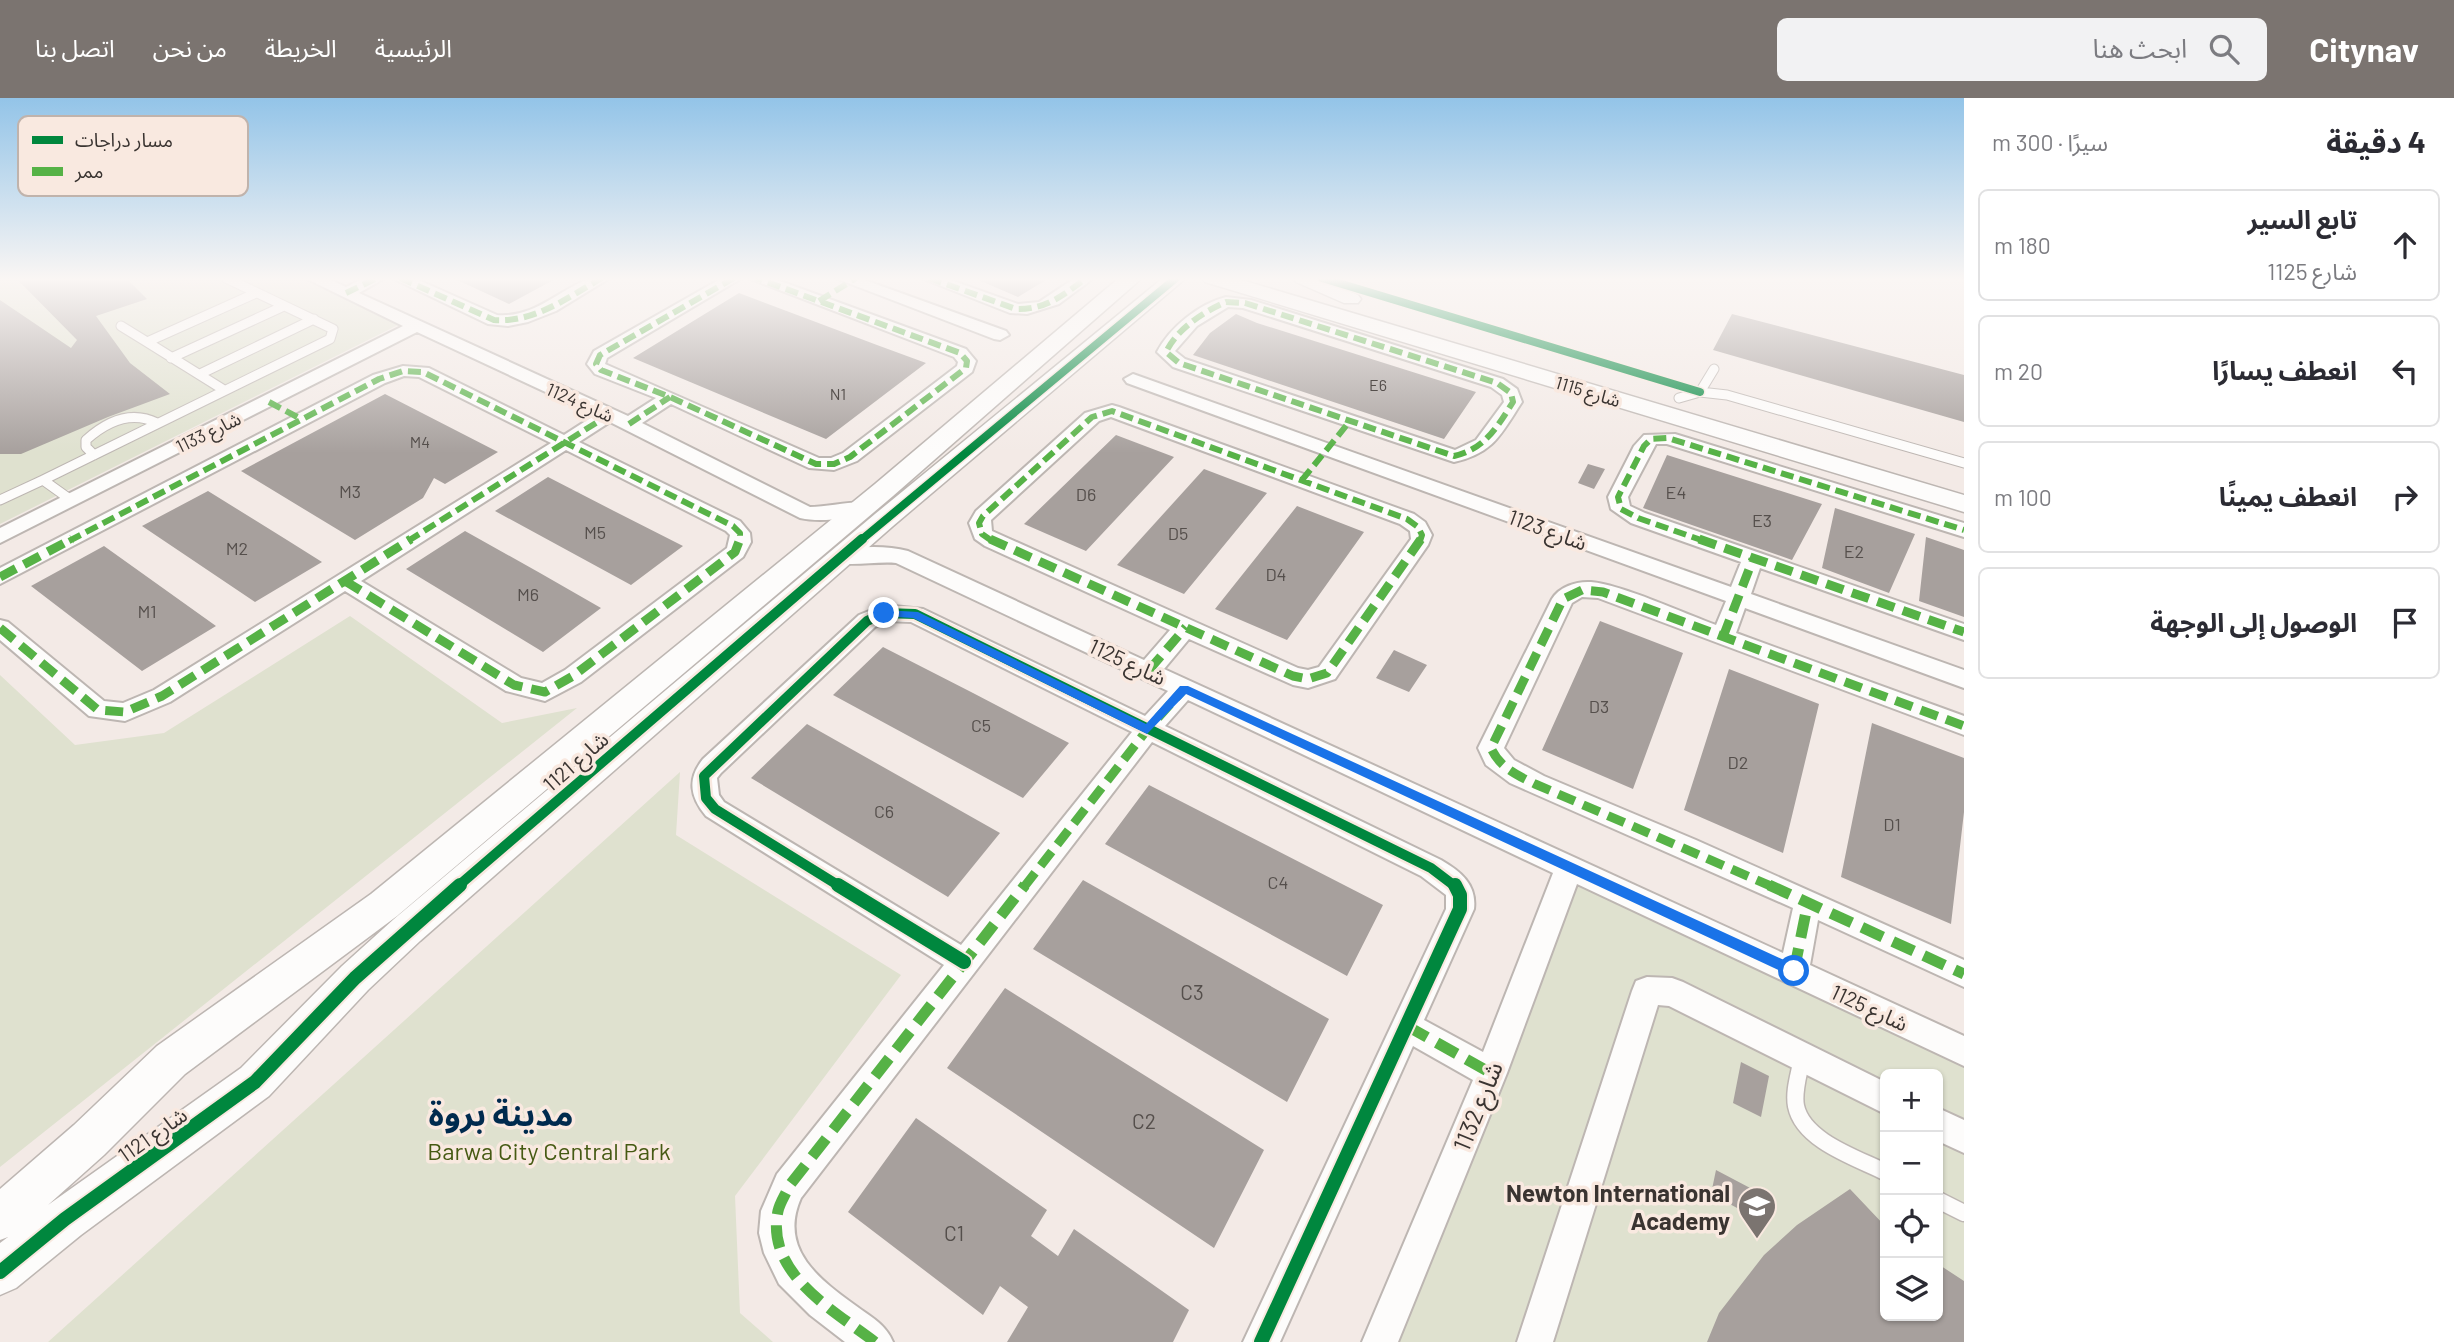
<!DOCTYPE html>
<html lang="ar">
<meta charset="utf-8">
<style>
body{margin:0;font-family:Barlow,"Noto Sans Arabic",sans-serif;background:#f2f2f3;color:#2b2b33;direction:rtl}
.controls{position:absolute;right:21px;bottom:21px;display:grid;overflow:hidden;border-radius:10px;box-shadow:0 2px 5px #0004}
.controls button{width:63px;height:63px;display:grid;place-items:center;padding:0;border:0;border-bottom:2px solid #e1e1e2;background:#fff;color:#2b2b33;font:35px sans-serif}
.stop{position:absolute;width:21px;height:21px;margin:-16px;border:5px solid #1a73e8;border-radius:50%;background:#fff}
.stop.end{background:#1a73e8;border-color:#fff;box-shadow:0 2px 7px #0008}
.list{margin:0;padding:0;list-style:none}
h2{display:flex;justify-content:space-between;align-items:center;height:91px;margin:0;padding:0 28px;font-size:30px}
h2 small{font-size:23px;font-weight:400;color:#7c7c81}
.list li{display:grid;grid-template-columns:46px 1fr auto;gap:21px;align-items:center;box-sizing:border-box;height:112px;margin:0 14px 14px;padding:0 14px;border:2px solid #e1e1e2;border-radius:10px}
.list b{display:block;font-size:26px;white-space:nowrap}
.list p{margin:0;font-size:23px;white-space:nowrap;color:#7c7c81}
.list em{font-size:23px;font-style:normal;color:#7c7c81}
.icon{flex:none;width:38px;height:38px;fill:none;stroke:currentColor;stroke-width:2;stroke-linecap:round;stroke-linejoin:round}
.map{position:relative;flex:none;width:1964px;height:1244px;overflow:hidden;direction:ltr}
header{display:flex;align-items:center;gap:42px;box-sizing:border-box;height:98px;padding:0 35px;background:#7b7470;color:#fff}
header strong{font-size:33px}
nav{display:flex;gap:38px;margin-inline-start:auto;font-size:24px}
.search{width:490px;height:63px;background:#f2f2f3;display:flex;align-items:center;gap:18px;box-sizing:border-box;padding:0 24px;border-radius:10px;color:#7c7c81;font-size:26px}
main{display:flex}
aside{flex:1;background:#fff}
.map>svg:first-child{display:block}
.green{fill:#dfe1cf;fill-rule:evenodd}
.building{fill:#a7a09d}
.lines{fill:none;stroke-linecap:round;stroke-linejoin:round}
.service-far1-casing{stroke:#bdb6b2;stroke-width:11}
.service-casing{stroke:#bdb6b2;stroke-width:19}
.minor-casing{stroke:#bdb6b2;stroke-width:4}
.tertiary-casing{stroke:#bdb6b2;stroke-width:3}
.service-far1{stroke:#fdfcfb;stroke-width:9}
.service{stroke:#fdfcfb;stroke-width:16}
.minor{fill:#fdfcfb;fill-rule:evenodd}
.tertiary{fill:#fdfcfb;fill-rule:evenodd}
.quiet-far2{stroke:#56b246;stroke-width:6;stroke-dasharray:13 6;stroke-linecap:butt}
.quiet-far1{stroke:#56b246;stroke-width:9;stroke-dasharray:18 9;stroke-linecap:butt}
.quiet{stroke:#56b246;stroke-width:11;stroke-dasharray:23 11;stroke-linecap:butt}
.cycleway-far2-casing{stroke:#f9e9e0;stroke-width:11}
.cycleway-far1-casing{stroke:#f9e9e0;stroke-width:15}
.cycleway-casing{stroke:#f9e9e0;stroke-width:18}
.cycleway-far2{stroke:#00873e;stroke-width:8}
.cycleway-far1{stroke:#00873e;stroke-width:10}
.cycleway{stroke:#00873e;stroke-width:14}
.route{fill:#1a73e8}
.labels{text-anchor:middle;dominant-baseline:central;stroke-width:7;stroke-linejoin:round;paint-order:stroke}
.far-number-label{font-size:16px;fill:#554f4c}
.far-street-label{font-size:18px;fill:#3a3431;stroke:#f9e9e0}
.number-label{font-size:18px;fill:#554f4c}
.street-label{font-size:21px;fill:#3a3431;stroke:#f9e9e0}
.near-number-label{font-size:21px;fill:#554f4c}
.near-street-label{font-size:24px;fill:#3a3431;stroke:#f9e9e0}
.near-park-label{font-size:24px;fill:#465a13;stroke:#f9e9e0}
.near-poi-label{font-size:24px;font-weight:bold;fill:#3a3431;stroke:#f9e9e0;text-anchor:end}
.near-district-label{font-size:33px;font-weight:bold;fill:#002a4e;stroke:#f9e9e0}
.key{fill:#f9e9e0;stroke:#c0b3ac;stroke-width:2}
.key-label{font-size:19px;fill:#3a3431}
</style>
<header>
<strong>Citynav</strong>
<div class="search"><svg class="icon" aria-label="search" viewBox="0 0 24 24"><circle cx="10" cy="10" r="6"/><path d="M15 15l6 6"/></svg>ابحث هنا</div>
<nav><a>الرئيسية</a><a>الخريطة</a><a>من نحن</a><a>اتصل بنا</a></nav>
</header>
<main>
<aside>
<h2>4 دقيقة<small>سيرًا · 300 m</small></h2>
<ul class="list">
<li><svg class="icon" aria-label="ahead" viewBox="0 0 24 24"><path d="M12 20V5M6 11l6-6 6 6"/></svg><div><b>تابع السير</b><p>شارع 1125</p></div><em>180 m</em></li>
<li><svg class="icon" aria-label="left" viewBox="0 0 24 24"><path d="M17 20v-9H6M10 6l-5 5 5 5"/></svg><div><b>انعطف يسارًا</b></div><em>20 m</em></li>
<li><svg class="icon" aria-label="right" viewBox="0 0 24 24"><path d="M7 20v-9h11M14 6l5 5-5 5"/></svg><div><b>انعطف يمينًا</b></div><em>100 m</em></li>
<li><svg class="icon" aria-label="arrive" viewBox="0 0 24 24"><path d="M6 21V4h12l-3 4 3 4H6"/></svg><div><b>الوصول إلى الوجهة</b></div></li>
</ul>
</aside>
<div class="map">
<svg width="1964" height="1244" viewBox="0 0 1964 1244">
<rect width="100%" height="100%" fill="#f3eae6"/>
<path class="green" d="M0 180H301L398 227 0 426Z
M350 518 502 625 577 610 0 1069V577L75 647 164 635Z
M680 674 676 737 901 877 735 1098 740 1215 773 1244H48Z
M1569 770 1964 965V1244H1392ZM1885 976H1938V1218H1885Z"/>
<path class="building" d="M16 180H126L147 201 96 218 130 265 170 296 108 319 21 356H0V202L71 250 77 242Z
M453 180H557L509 206Z
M974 180H1049L1018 199Z
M739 195 877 247 926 265 826 341 633 260Z
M1236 216 1257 225 1476 294 1444 341 1193 257 1210 235Z
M1732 216 1964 277V324L1713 252Z
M385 296 498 354 445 386 434 380 423 400 355 442 241 373Z
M1116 337 1174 359 1086 453 1024 426Z
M1667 357 1822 406 1792 462 1643 410Z
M1588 366 1605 371 1594 391 1578 385Z
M1204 371 1267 395 1184 496 1117 467Z
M548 379 614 413 683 448 631 487 495 413Z
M208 393 287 442 322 464 255 504 142 428Z
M1297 408 1364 434 1287 542 1215 511Z
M1835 410 1915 436 1889 495 1822 470Z
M465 433 540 475 601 510 543 554 406 471Z
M1926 439 1964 452V519L1919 503Z
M104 448 216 528 142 573 31 488Z
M1600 523 1683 555 1633 691 1542 652Z
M883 549 973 595 1069 645 1023 700 833 597Z
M1394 552 1427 567 1409 594 1376 580Z
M1729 571 1819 606 1783 755 1684 712Z
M1872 625 1964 660V714L1951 826 1841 779Z
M807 626 1000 735 948 799 751 680Z
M1149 687 1383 807 1347 878 1105 746Z
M1083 782 1329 921 1287 1004 1033 851Z
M1005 890 1264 1052 1214 1150 947 970Z
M1741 964 1769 978 1761 1019 1733 1005Z
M916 1020 1047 1112 1031 1138 1058 1158 1074 1131 1189 1212 1173 1244H1007L1028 1209 1000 1188 983 1217 848 1114Z
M1716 1072 1771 1101 1767 1126 1711 1096Z
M1850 1091 1885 1128V1218H1938V1166L1964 1183V1244H1707L1719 1215 1764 1157 1797 1127Z"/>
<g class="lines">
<defs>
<path id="service-far1" d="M121 228 147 244
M171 260 284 208
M200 276 314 221
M224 292 147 244 256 195
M1700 294 1714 271
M1679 300 1700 294 1727 297 1964 365
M94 357 86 349V342C106 324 131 312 157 325
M0 402 43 382
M71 402 43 382 330 241 333 231 226 180"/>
<path id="service" d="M1802 959C1800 974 1793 992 1796 1008 1803 1043 1857 1060 1885 1074
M1938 1102 1964 1115"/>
<path id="minor" d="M305 180H327L346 189 364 180H385L359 195 628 318 656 300 595 276 587 266 594 253 722 180H742L607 260 605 266 819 360H831L843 355 957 268 958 264 954 259 748 180H772L966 251 976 263 972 274 857 363 834 372 809 370 671 306 642 325 810 409C827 409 855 402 868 405L871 410 868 415C847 420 822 425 800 420L610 324 579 344 740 423 750 435 751 444 743 459 581 584 545 603 506 593 345 493 170 604 125 623 89 618 0 542V522L8 524 104 603 123 605 154 592 551 345 419 279 404 278 385 285 0 486V470L373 277 403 268 429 270 564 337 595 317 417 234 0 445V430L403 228ZM566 352 726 433 730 437 727 450 565 572 542 585 521 580 361 483Z
M392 180H414L497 217C534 220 556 194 588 181 594 179 603 180 610 180L556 213 528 224 508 228 488 226Z
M835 180H859L1006 233 1009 237 1000 242 994 241Z
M921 180H945L1018 206 1039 204 1075 180H1094L1059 206 1027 216 1010 215Z
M1226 199 1251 202 1503 281 1517 291 1522 304C1501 336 1494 355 1454 364L1173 269 1157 254C1170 229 1199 206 1226 199ZM1228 209 1243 210 1491 289 1502 297 1504 304 1476 342 1455 352 1185 261 1175 253 1197 228Z
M1133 276 1731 489 1741 464 1631 425 1611 411 1608 399 1634 348 1644 337 1675 336 1964 425V439L1667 346H1656L1628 399 1630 408 1645 415 1964 526V542L1760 470 1751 496 1964 572V590L1745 510 1736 535 1964 618V637L1598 500 1582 499 1572 505 1504 650 1514 662 1544 678 1696 742 1964 862V889L1818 822 1810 867 1964 938V968L1577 786 1507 975 1398 1244H1362L1473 982 1413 948 1280 1244H1243L1446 811V797L1421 778 1152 644 801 1100C778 1152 820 1182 859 1210 873 1220 886 1227 893 1244H845L810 1217 779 1186 764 1155 759 1135 761 1113 777 1076 944 867 706 718C690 699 687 681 703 661L859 517 884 507 923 511 1145 618 1168 593 896 465C877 463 851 469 833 464L830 459 833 454C856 448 885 447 908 453L1144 562 1170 532 985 448 975 441 969 425 976 413 1085 315 1112 307 1119 309 1414 416 1425 424 1432 437 1428 447 1335 581 1308 590 1293 587 1189 541 1164 571 1783 855 1793 810 1510 685 1486 667 1478 650 1552 501C1559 489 1576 483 1591 484 1623 487 1683 515 1716 527L1726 503 1127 285 1124 281ZM1111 319 1400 426 1410 433 1411 441 1319 569 1308 572 1298 570 992 433 991 422 1099 323ZM887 523 911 524 1132 634 961 847 724 704 719 697 717 680 721 675 875 529ZM1188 602 1553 775 1483 954 1424 922 1474 811C1477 786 1460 773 1441 762L1165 628Z
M1647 879 1672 880 1683 884 1885 984V1016L1669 908 1658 907 1553 1244H1517L1632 893 1636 883Z
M1938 1010 1964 1022V1055L1938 1043Z"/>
<path id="tertiary" d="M1119 180H1142L893 398 397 818 185 976 104 1057 48 1107 241 970 342 868 394 821 875 416 1163 180H1186L893 428 420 843 368 892 269 998 81 1137 16 1190 0 1197V1145L8 1139 0 1142V1091L74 1027 157 948 371 796 875 386Z
M1202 180H1235L1964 397V414L1205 184Z
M1293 180H1321L1358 197 1361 201 1358 205H1344L1296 184Z"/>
</defs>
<use href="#service-far1" class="service-far1-casing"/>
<use href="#service" class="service-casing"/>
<use href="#minor" class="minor-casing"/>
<use href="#tertiary" class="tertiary-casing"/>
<use href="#service-far1" class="service-far1"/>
<use href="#service" class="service"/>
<use href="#minor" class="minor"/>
<use href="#tertiary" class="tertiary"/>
<path class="quiet-far2" d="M400 180 494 222C535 225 568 199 602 180
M734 180 600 257 596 266 601 272 670 299 816 366H834L850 359 966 270 967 263 960 255 756 180
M929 180 1016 211C1045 212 1064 197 1086 180
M346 195 377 180
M819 203 856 180
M1226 204 1245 205 1497 285 1511 295 1513 304C1497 329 1485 351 1454 358L1179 265 1166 254C1177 231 1203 214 1226 204Z
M269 304 301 321
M629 326 670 299
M1302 382 1350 323
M69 443 379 281 403 273 423 274 733 428 740 435V443
M408 443 607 318
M992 443 982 436 979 425 983 418 1092 319 1112 313 1407 421 1418 429 1422 437 1420 443
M1704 443 1638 420 1621 411 1618 399 1644 348 1651 341 1668 340 1964 432"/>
<path class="quiet-far1" d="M990 441 1293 578 1308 581 1327 575 1421 441
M1699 441 1964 534
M0 479 72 441
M345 483 514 587 545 594 573 578 735 454 740 441
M0 530 98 612 125 614 162 598 411 441
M1723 539 1753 461
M1149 572 1186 529
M1024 789 1147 632 1184 591
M1773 789 1535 686C1517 677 1499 669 1491 650L1563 501 1582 492 1603 494 1964 628"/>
<path class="quiet" d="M1769 787 1964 876
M1794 873 1808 804
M1407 928 1491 975
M875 1244C833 1212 765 1175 778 1113 780 1104 786 1096 789 1088L1025 787"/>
<defs>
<path id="cycleway-far2" d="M1322 180 1700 294
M860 443 1176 180"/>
<path id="cycleway-far1" d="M457 789 862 441
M841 789 715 711 706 700 704 678 867 523 884 515 915 516 1431 770 1456 789"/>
<path id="cycleway" d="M838 787 964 864
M0 1174 65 1121 255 984 355 880 460 787
M1261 1244 1460 811V797L1455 787"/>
</defs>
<use href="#cycleway-far2" class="cycleway-far2-casing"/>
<use href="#cycleway-far1" class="cycleway-far1-casing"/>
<use href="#cycleway" class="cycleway-casing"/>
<use href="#cycleway-far2" class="cycleway-far2"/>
<use href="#cycleway-far1" class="cycleway-far1"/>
<use href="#cycleway" class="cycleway"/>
</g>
<linearGradient id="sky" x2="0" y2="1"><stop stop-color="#93c4e8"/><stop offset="0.51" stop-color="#faf6f4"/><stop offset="1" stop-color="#faf6f4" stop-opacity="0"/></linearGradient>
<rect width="1964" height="355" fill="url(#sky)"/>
<path class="route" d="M884 512 918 514 1146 626 1180 588H1188L1799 869 1801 873 1799 877H1789L1186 596 1147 636 913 520 880 518V513Z"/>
<defs>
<symbol id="school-pin" viewBox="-11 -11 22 30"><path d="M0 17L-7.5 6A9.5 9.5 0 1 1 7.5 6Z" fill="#7b7470" stroke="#f9e9e0"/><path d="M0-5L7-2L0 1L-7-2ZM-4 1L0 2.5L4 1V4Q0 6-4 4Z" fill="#fff"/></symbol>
</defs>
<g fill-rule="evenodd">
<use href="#school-pin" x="1735" y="1086" width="44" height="60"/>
</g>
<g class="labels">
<g class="far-number-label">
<text x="1378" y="286">E6</text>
<text x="838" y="295">N1</text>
<text x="420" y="343">M4</text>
</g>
<g class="far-street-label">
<text transform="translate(1588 293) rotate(17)">شارع 1115</text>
<text transform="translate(580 304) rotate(24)">شارع 1124</text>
<text transform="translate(208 334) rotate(-26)">شارع 1133</text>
</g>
<g class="number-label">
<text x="350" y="393">M3</text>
<text x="1676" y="394">E4</text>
<text x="1086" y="396">D6</text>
<text x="1762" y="422">E3</text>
<text x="595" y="434">M5</text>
<text x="1178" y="435">D5</text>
<text x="237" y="450">M2</text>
<text x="1854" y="453">E2</text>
<text x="1276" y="476">D4</text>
<text x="528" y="496">M6</text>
<text x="147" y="513">M1</text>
<text x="1599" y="608">D3</text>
<text x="981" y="627">C5</text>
<text x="1738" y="664">D2</text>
<text x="884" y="713">C6</text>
<text x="1892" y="726">D1</text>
<text x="1278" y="784">C4</text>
</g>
<g class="street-label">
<text transform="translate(1548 431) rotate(20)">شارع 1123</text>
<text transform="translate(1128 563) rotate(25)">شارع 1125</text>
<text transform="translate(575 663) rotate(-41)">شارع 1121</text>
<text transform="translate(1870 909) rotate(25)">شارع 1125</text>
<text transform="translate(152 1036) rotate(-35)">شارع 1121</text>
</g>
<g class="near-number-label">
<text x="1192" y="893">C3</text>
<text x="1144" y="1022">C2</text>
<text x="954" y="1134">C1</text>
</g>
<g class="near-street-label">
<text transform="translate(1477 1008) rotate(-68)">شارع 1132</text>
</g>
<g class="near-park-label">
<text x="549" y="1052">Barwa City Central Park</text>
</g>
<g class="near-poi-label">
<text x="1730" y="1094">Newton International<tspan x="1730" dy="28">Academy</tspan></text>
</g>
<g class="near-district-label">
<text x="501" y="1015">مدينة بروة</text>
</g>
</g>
<rect x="18" y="18" width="230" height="80" rx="10" class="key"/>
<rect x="32" y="38" width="31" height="8" fill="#00873e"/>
<rect x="32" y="69" width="31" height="9" fill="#56b246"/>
<g class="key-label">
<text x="75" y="49">مسار دراجات</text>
<text x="75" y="80">ممر</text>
</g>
</svg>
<div class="controls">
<button>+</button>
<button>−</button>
<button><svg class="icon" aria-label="locate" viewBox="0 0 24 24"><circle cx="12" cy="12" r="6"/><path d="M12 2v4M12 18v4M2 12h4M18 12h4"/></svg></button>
<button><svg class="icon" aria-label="layers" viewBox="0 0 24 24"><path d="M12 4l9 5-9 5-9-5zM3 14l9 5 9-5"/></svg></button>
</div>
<div class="stop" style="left:1794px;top:873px"></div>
<div class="stop end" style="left:884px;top:515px"></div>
</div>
</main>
